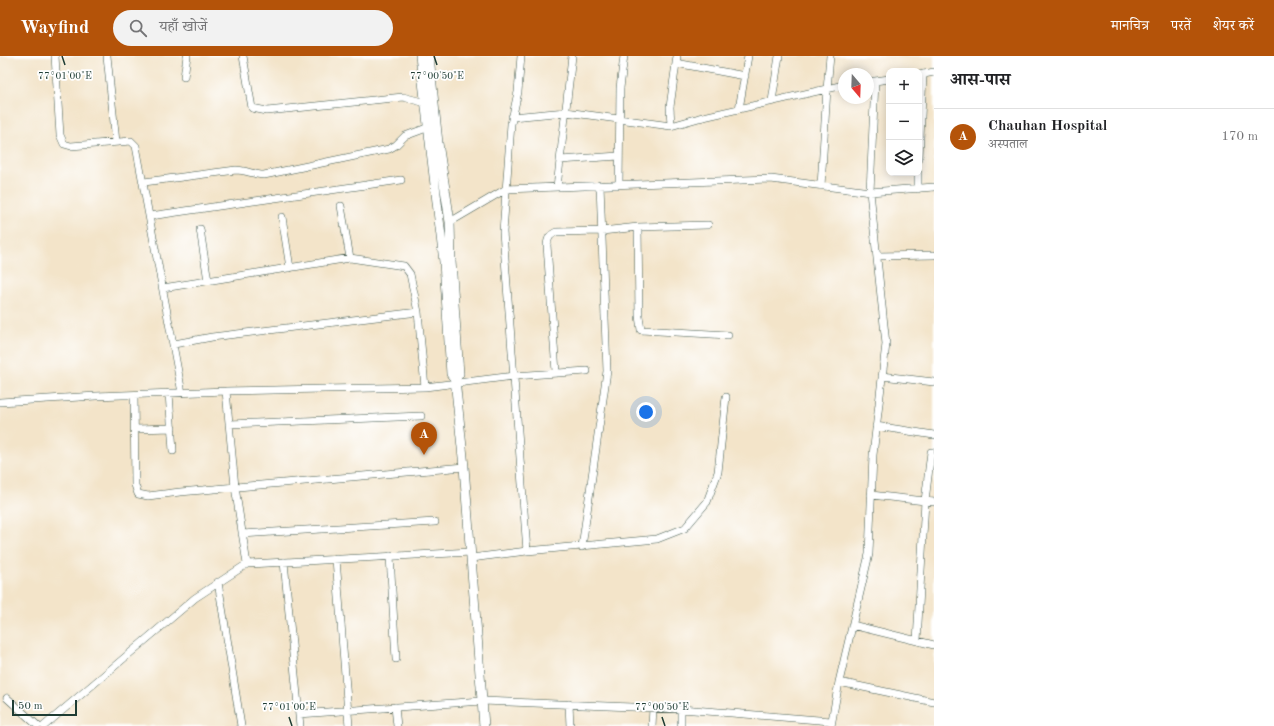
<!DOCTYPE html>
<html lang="hi">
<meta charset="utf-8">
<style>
body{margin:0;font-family:"Old Standard TT","Noto Serif Devanagari",serif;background:#f2f2f2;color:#202124}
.controls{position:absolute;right:12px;top:12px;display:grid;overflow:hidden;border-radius:8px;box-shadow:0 2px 10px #0003}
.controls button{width:36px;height:36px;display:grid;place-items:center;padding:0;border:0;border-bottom:1px solid #e0e0e0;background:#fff;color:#202124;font:20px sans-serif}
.compass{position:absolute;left:838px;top:12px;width:36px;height:36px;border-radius:50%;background:#fff;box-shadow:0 2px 10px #0003;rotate:161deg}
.scale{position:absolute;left:12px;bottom:10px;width:65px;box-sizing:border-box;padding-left:4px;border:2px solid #1f3d34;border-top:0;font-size:11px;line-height:14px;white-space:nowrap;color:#1f3d34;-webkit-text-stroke:3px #fff;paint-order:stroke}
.you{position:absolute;left:646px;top:356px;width:14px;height:14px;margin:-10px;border:3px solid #fff;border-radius:50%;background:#1a73e8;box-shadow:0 0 0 6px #1a73e833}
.badge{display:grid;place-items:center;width:26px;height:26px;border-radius:50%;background:#b45309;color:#fff;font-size:13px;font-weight:700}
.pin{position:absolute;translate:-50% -33px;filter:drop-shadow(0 1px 2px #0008)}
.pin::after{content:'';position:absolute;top:21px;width:14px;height:12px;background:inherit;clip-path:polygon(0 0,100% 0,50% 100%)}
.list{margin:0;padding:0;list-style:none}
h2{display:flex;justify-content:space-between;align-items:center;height:52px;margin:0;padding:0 16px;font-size:17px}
h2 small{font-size:13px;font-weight:400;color:#757577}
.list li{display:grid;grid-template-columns:26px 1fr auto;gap:12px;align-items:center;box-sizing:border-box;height:56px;padding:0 16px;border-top:1px solid #e0e0e0}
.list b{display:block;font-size:15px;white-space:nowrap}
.list p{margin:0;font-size:13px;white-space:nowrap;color:#757577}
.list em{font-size:13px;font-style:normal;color:#757577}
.icon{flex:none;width:22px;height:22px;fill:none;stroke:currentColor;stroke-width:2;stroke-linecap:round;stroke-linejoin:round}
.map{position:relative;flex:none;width:934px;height:670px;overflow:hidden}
header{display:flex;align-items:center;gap:24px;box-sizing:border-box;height:56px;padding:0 20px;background:#b45309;color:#fff}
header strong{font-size:19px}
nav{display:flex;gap:22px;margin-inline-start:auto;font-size:14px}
.search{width:280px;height:36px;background:#f2f2f2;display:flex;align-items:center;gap:10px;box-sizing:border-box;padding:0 14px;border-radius:22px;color:#757577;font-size:15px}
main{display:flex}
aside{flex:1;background:#fff}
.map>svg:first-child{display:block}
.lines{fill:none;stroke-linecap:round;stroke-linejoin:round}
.minor-casing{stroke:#3f564a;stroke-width:8}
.tertiary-casing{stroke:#3f564a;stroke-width:10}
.minor{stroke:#fff;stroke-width:7}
.tertiary{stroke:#fff;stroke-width:9}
.ticks{fill:none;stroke:#1f3d34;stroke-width:1.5}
.ticks-label{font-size:10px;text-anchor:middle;fill:#1f3d34;stroke:#fff;stroke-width:3.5;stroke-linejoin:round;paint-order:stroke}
</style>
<header>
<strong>Wayfind</strong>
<div class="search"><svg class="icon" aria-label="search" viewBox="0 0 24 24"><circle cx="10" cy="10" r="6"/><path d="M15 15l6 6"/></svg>यहाँ खोजें</div>
<nav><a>मानचित्र</a><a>परतें</a><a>शेयर करें</a></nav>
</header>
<main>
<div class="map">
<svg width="934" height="670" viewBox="0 0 934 670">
<rect width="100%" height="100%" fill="#fff"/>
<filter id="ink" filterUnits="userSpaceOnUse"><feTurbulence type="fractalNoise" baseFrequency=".025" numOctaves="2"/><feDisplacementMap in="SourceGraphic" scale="8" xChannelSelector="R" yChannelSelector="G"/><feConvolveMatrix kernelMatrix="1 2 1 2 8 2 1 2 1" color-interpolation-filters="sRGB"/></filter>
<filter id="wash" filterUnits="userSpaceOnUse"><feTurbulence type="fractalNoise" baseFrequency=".012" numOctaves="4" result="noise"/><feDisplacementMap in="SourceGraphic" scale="16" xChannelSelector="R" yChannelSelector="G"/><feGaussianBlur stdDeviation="0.9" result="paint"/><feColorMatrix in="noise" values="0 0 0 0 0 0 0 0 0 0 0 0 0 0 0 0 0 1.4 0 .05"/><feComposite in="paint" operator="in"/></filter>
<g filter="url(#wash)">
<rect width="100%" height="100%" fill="#f3e4c9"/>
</g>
<g filter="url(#ink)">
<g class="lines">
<defs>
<path id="minor" d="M55 0 60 79 64 88 71 90 131 85 136 90 182 337
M107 0 116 86
M243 0 252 52 267 55 403 41 426 47
M521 0 518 36 511 68 503 176 527 495
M676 7 745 20
M919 19 934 16
M184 21 187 0
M868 26 889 23
M772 45 779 0
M739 53 748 0
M512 61 566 56 671 70 699 62 844 29
M671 70 670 51 677 0
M919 103 923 18
M560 104 619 100
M144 126 236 114C246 114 254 119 264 119L389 93 396 89 405 80 432 70
M619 129 620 32 624 0
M821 130 827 33 830 0
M557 131 572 0
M918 133V117
M341 150 350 202
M150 160 401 124
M282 161 290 212
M450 166 506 133 771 123 870 136 934 131
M638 171 639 260 641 274 728 279
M200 173 208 225
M877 200 934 199
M163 232 350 202 404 210 410 218 418 256 425 331
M174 288 212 281 418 256
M556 316 547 189C548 181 550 179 556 176L602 175 638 171 708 169
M882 320 934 326
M226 335 235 431 247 508
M169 337 173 395
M134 339 135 429 138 438 148 440 180 436 464 411
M0 346 96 340 226 335 425 331 514 320 587 315
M229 368 421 360
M876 370 934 379
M136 373 172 372
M871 439 934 446
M242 478 435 466
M582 491 607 315 600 129
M390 500 396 603
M471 502 527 495 657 483 685 472 707 446 718 416 726 341
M336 503 349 670
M284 506 300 670
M218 526 241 670
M852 569 934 589
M917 585 925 445 931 396
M839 626 934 646
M7 642 38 670
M569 648 570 670
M395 651 397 670
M299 658 482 645 681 653 831 665
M44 670 195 542 247 508 471 496
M652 670 653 652
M681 670V653
M831 670 839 626 869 498 873 399 886 288 870 136 875 25"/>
<path id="tertiary" d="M420 0 444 206 451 318 455 323 464 411 484 670
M429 0 438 87 450 166 451 205 459 318 455 323"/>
</defs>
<use href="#minor" class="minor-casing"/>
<use href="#tertiary" class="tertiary-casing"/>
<use href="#minor" class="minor"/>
<use href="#tertiary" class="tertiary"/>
</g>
</g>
<path class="ticks" d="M62 0 65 9M434 0 437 9M289 661 292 670M662 661 665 670"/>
<g class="ticks-label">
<text x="65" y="23">77°01'00"E</text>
<text x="437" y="23">77°00'50"E</text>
<text x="289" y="654">77°01'00"E</text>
<text x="662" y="654">77°00'50"E</text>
</g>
</svg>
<div class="controls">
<button>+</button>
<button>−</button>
<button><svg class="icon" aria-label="layers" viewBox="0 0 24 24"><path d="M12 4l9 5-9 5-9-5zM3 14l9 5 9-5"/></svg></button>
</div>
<svg class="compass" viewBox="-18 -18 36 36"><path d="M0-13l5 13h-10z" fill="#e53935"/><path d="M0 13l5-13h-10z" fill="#757577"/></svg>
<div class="scale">50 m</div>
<div class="you"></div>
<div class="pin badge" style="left:424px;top:399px">A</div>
</div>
<aside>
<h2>आस-पास<small></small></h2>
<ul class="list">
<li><span class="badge">A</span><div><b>Chauhan Hospital</b><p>अस्पताल</p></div><em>170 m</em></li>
</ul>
</aside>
</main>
